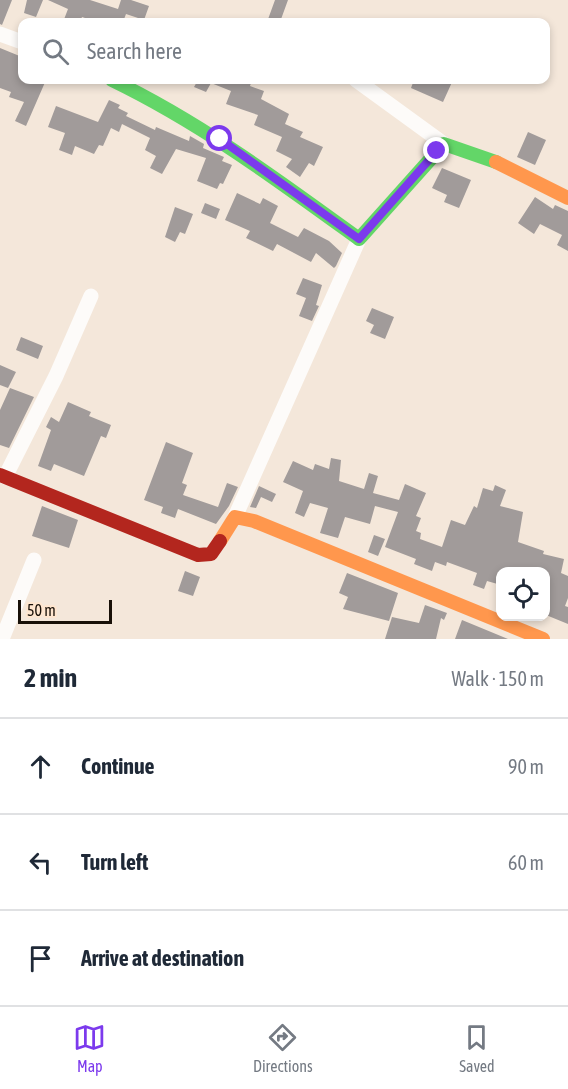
<!DOCTYPE html>
<meta charset="utf-8">
<style>
body{margin:0;font-family:"Asap Condensed",sans-serif;background:#f2f2f3;color:#1f2937}
.controls{position:absolute;right:18px;bottom:18px;display:grid;overflow:hidden;border-radius:12px;box-shadow:0 3px 9px #0003}
.controls button{width:54px;height:54px;display:grid;place-items:center;padding:0;border:0;border-bottom:2px solid #e0e1e3;background:#fff;color:#1f2937;font:30px sans-serif}
.scale{position:absolute;left:18px;bottom:15px;width:94px;box-sizing:border-box;padding-left:6px;border:3px solid #181008;border-top:0;font-size:16px;line-height:21px;white-space:nowrap;color:#181008;-webkit-text-stroke:4px #ffe6cf;paint-order:stroke}
.stop{position:absolute;width:18px;height:18px;margin:-14px;border:4px solid #7c3aed;border-radius:50%;background:#fff}
.stop.end{background:#7c3aed;border-color:#fff;box-shadow:0 2px 6px #0008}
.list{margin:0;padding:0;list-style:none}
h2{display:flex;justify-content:space-between;align-items:center;height:78px;margin:0;padding:0 24px;font-size:26px}
h2 small{font-size:20px;font-weight:400;color:#747a83}
.list li{display:grid;grid-template-columns:39px 1fr auto;gap:18px;align-items:center;box-sizing:border-box;height:96px;padding:0 24px;border-top:2px solid #e0e1e3}
.list b{display:block;font-size:22px;white-space:nowrap}
.list em{font-size:20px;font-style:normal;color:#747a83}
.icon{flex:none;width:33px;height:33px;fill:none;stroke:currentColor;stroke-width:2;stroke-linecap:round;stroke-linejoin:round}
.map{position:relative;flex:none;width:568px;height:639px;overflow:hidden}
.search{position:absolute;background:#fff;box-shadow:0 3px 9px #0003;left:18px;right:18px;top:18px;height:66px;display:flex;align-items:center;gap:15px;box-sizing:border-box;padding:0 21px;border-radius:12px;color:#747a83;font-size:22px}
.sheet{height:366px;background:#fff}
nav{display:flex;justify-content:space-around;align-items:center;box-sizing:border-box;height:84px;border-top:2px solid #e0e1e3;background:#fff;font-size:16px;color:#747a83}
nav a{display:grid;justify-items:center;gap:3px}
nav .on{color:#7c3aed}
.map>svg:first-child{display:block}
.building{fill:#a19b9a}
.lines{fill:none;stroke-linecap:round;stroke-linejoin:round}
.street{stroke:#fdfbf9;stroke-width:15}
.fast{stroke:#63d668;stroke-width:14}
.slow{stroke:#ff974d;stroke-width:14}
.jam{stroke:#b3261e;stroke-width:14}
.route{stroke:#7c3aed;stroke-width:8}
</style>
<div class="map">
<svg width="568" height="639" viewBox="0 0 568 639">
<rect width="100%" height="100%" fill="#f4e7da"/>
<path class="building" d="M0 0H12L2 25 0 24Z
M27 0H43L36 17 24 13Z
M48 0H90L118 9 121 0H131L149 6 144 20 126 14 123 22H97L82 17 80 22H63L68 9Z
M275 0H288L280 22H267Z
M0 48 22 57V80H46L26 126 15 121 24 102 9 97 11 92 0 88Z
M198 80H252L250 86 264 91 261 99 289 114 285 124 303 132 300 137 323 147 314 166 309 163 300 177 286 167 292 159 276 151 282 137 254 125 258 115 226 104 231 91 211 83 206 92 194 87Z
M414 80H453L443 102 411 88Z
M109 100 120 105 118 108 128 113 126 116 155 130 156 127 189 141 190 136 204 144 203 148 224 157 222 161 232 165 223 184 220 183 217 189 197 181 206 158 176 149 162 174 150 168 156 156 145 150 150 138 122 124 119 132 111 128 103 146 99 145 94 154 75 146 72 155 59 150 65 133 48 127 56 106 98 122Z
M528 132 546 140 535 165 517 157Z
M442 168 471 180 459 208 444 202 447 195 432 188Z
M237 193 260 204 263 198 278 206 270 223 298 237 304 228 329 241 342 253 336 266 334 268 316 253 311 262 277 244 273 251 246 238 250 231 225 220Z
M535 197 553 209 555 205 568 211V251L557 245 562 235 540 224 534 234 518 223Z
M205 203 220 209 216 219 201 213Z
M175 207 193 214 185 234 180 232 175 242 165 237Z
M303 278 322 285 316 305 319 306 312 321 299 316 306 298 296 294Z
M372 308 394 317 385 339 370 333 374 325 366 321Z
M21 337 43 346 38 359 16 350Z
M0 365 16 372 8 388 0 385Z
M10 388 34 397 9 448 0 445V410Z
M68 402 91 412 89 416 111 425 106 438 101 436 84 476 54 464 51 471 38 466 51 430 46 427 51 417 59 422Z
M166 442 193 453 182 483 187 485 183 495 218 507 227 483 238 487 229 506 216 524 178 509 175 518 161 513 163 507 144 500Z
M331 458 341 460 339 481 364 489 369 473 378 476 373 493 399 500 405 484 426 493 416 516 421 518 416 531 421 533 420 539 442 547 451 520 465 525 474 506 477 508 483 488 493 491 495 485 506 490 500 506 523 512 518 542 544 551 543 554 564 559 561 573 568 576V598L565 606 568 607V624L546 615V572H501V585L487 581 484 589 473 585 477 573 447 562 446 566 435 562 432 571 414 564 416 559 385 547 398 512 375 506 370 524 345 517 338 538 320 533 328 508 310 503 304 517 295 513 303 491 283 482 293 461 313 470 315 464 329 469Z
M259 486 276 494 272 502 261 497 256 508 250 507Z
M42 506 78 520 69 548 32 536Z
M374 535 385 539 378 556 368 552Z
M185 571 200 577 193 596 178 591Z
M347 573 398 593 389 621 343 609 348 597 339 593Z
M425 605 447 613 444 620 441 618 436 639H385L392 617 419 623Z
M462 620 508 639H455Z"/>
<g class="lines">
<path class="street" d="M0 34 22 42
M356 80 444 144
M5 477 56 376 91 296
M235 517 359 239
M2 639 34 560"/>
<path class="fast" d="M112 80C201 123 279 181 359 239L444 144 496 162"/>
<path class="slow" d="M496 162 568 198
M220 541 235 517 254 521 543 639"/>
<path class="jam" d="M0 475 198 555 211 554 220 541"/>
</g>
<g class="lines">
<path class="route" d="M220 139 359 239 437 151"/>
</g>
</svg>
<div class="controls">
<button><svg class="icon" aria-label="locate" viewBox="0 0 24 24"><circle cx="12" cy="12" r="6"/><path d="M12 2v4M12 18v4M2 12h4M18 12h4"/></svg></button>
</div>
<div class="scale">50 m</div>
<div class="stop" style="left:220px;top:139px"></div>
<div class="stop end" style="left:437px;top:151px"></div>
<div class="search"><svg class="icon" aria-label="search" viewBox="0 0 24 24"><circle cx="10" cy="10" r="6"/><path d="M15 15l6 6"/></svg>Search here</div>
</div>
<section class="sheet">
<h2>2 min<small>Walk · 150 m</small></h2>
<ul class="list">
<li><svg class="icon" aria-label="ahead" viewBox="0 0 24 24"><path d="M12 20V5M6 11l6-6 6 6"/></svg><div><b>Continue</b></div><em>90 m</em></li>
<li><svg class="icon" aria-label="left" viewBox="0 0 24 24"><path d="M17 20v-9H6M10 6l-5 5 5 5"/></svg><div><b>Turn left</b></div><em>60 m</em></li>
<li><svg class="icon" aria-label="arrive" viewBox="0 0 24 24"><path d="M6 21V4h12l-3 4 3 4H6"/></svg><div><b>Arrive at destination</b></div></li>
</ul>
</section>
<nav>
<a class="on"><svg class="icon" aria-label="map" viewBox="0 0 24 24"><path d="M3 6l6-2 6 2 6-2v14l-6 2-6-2-6 2zM9 4v14M15 6v14"/></svg>Map</a>
<a><svg class="icon" aria-label="directions" viewBox="0 0 24 24"><path d="M12 3l9 9-9 9-9-9zM9 14v-3h6M13 9l2 2-2 2"/></svg>Directions</a>
<a><svg class="icon" aria-label="saved" viewBox="0 0 24 24"><path d="M7 4h10v16l-5-4-5 4z"/></svg>Saved</a>
</nav>
